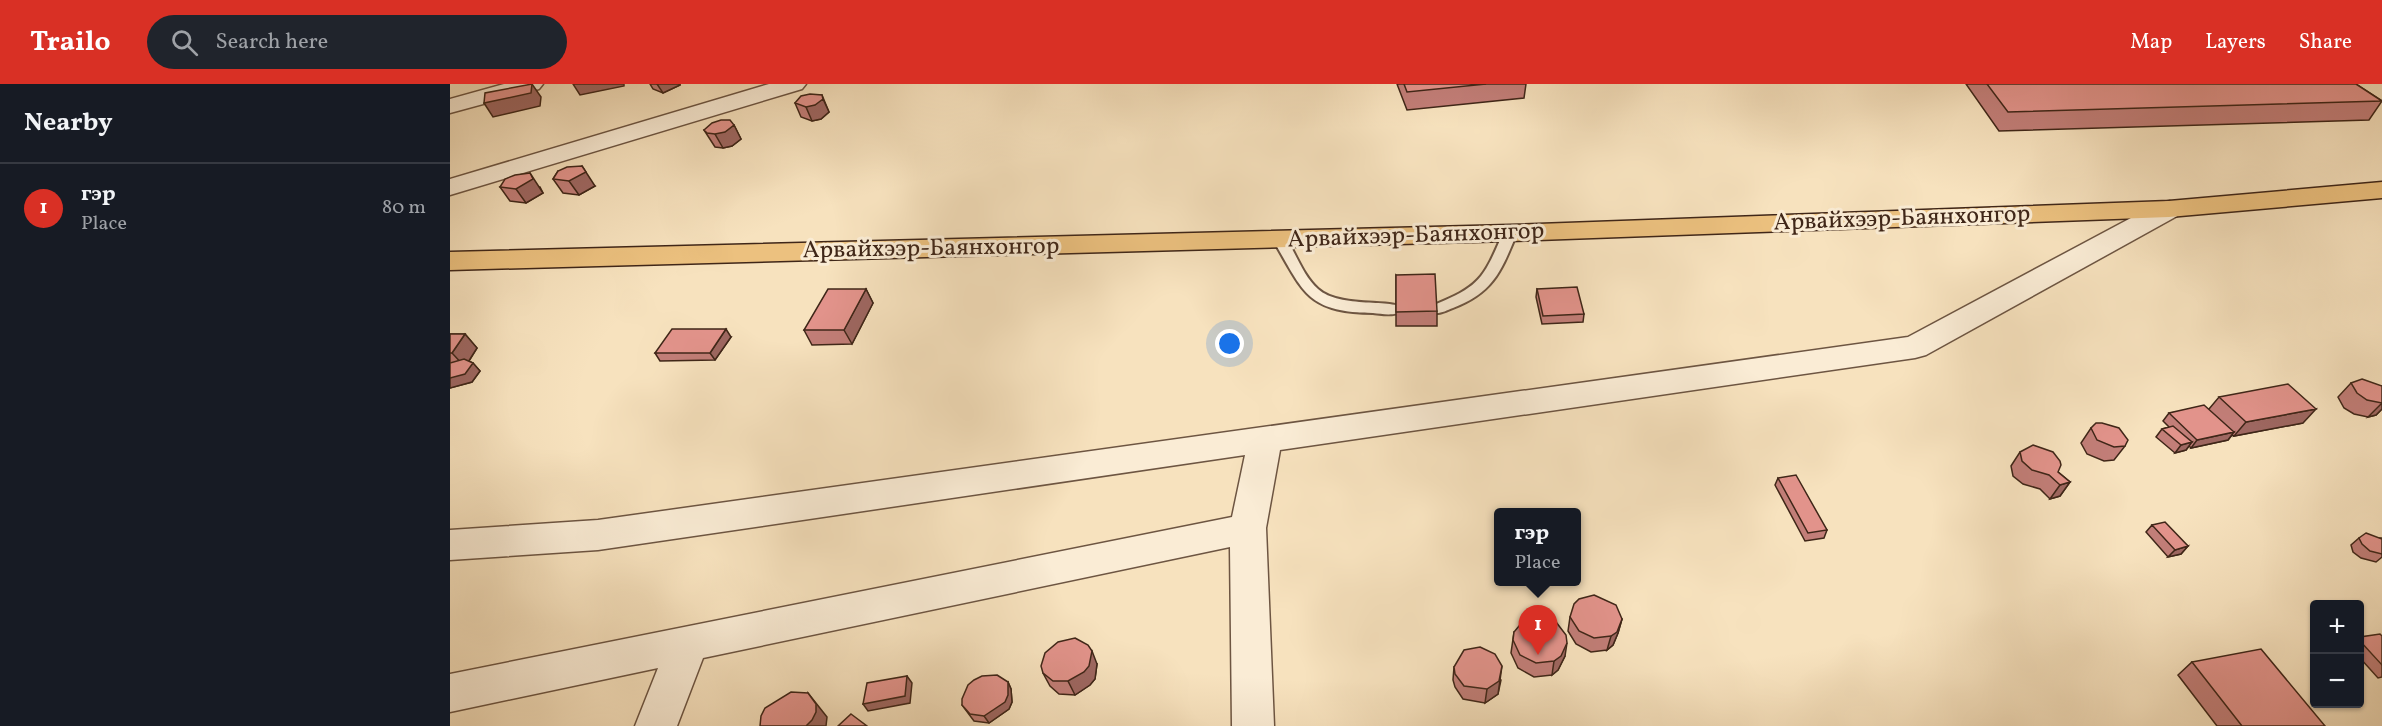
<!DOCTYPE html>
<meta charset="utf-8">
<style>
body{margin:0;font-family:Vollkorn,serif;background:#20242c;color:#f1f3f6}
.controls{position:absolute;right:18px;bottom:18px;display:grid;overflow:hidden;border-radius:6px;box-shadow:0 2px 4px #0004}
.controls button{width:54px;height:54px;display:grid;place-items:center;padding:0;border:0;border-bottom:2px solid #363941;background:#171b24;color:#f1f3f6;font:30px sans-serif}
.you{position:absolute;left:780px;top:260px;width:21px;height:21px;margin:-15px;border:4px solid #fff;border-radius:50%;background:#1a73e8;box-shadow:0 0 0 9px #1a73e833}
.badge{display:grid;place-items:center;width:39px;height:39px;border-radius:50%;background:#d93025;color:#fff;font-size:20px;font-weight:700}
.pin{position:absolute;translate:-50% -50px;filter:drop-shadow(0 2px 3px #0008)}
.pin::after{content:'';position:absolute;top:32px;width:21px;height:18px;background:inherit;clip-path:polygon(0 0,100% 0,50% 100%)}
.popup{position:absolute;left:1044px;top:424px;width:87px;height:78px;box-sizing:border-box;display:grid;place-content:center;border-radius:6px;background:#171b24;filter:drop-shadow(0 2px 4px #0005);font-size:20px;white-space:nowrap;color:#9ea1a6}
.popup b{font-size:22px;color:#f1f3f6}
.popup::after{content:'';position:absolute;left:50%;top:100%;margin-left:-12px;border:12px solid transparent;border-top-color:#171b24}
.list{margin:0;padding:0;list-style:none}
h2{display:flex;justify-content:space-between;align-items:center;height:78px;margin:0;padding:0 24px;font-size:26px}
h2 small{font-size:20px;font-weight:400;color:#9ea1a6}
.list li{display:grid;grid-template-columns:39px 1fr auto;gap:18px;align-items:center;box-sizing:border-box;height:90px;padding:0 24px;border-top:2px solid #363941}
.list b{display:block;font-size:22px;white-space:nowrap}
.list p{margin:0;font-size:20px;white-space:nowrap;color:#9ea1a6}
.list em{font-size:20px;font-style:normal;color:#9ea1a6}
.icon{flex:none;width:33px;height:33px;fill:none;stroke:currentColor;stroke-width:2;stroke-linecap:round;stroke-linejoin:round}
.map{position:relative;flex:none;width:1932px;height:642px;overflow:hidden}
header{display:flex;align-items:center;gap:36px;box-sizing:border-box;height:84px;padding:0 30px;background:#d93025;color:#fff}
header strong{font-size:28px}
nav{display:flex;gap:33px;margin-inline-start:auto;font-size:21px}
.search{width:420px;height:54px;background:#20242c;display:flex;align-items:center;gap:15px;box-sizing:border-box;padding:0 21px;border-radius:33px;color:#9ea1a6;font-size:22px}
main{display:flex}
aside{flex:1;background:#171b24}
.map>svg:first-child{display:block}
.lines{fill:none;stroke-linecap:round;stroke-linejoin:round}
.lane-casing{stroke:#6d5542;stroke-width:4}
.street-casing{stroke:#6d5542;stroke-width:3}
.highway-casing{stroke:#3f2618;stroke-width:3}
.lane{fill:#faecd5;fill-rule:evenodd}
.street{fill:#faecd5;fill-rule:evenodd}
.highway{fill:#ecc17f;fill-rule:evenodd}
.wall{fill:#c27e78;stroke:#3f2618;stroke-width:1.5}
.shaded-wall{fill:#9e6761;stroke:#3f2618;stroke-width:1.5}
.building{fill:#e2938b;stroke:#3f2618;stroke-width:1.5}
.labels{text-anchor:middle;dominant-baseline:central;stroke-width:6;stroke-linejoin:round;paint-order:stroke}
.street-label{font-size:24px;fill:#3f2618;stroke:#faecd5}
</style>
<header>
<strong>Trailo</strong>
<div class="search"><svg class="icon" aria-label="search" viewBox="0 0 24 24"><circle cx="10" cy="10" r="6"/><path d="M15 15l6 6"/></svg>Search here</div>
<nav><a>Map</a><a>Layers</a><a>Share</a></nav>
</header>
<main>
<aside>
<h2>Nearby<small></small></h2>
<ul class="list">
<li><span class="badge">1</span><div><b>гэр</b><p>Place</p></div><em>80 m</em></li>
</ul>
</aside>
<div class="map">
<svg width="1932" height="642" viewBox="0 0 1932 642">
<rect width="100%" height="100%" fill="#f7e2be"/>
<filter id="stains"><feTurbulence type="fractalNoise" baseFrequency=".00333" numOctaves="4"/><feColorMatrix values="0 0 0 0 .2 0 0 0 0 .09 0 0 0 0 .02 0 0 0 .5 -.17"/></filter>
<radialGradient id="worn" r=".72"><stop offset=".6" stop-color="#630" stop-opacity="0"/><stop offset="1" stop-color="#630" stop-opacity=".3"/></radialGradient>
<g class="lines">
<defs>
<path id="lane" d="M1060 145 1067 149C1051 187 1044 208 1003 224 995 227 989 231 981 228L978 225 981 222C1029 203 1033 196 1053 149Z
M830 152 835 153C846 169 853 192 868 205 890 225 945 214 954 225 947 233 933 230 923 229 856 228 854 208 823 156Z"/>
<path id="street" d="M54 0H93L89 5 0 29V15Z
M319 0H356L352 5 0 111V95Z
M1719 117 1729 119 1733 125 1729 131 1476 271 1465 274 830 366 816 444 824 642H782L780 463 253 574 227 642H185L208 584 0 628V590L782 433 795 371 148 466 0 476V446L148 436 1458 253 1709 119Z"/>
<path id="highway" d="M1932 98V114L1719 133 1060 157 0 186V168L1060 141 1719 117Z"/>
</defs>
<use href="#lane" class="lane-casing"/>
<use href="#street" class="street-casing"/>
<use href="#highway" class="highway-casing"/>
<use href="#lane" class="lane"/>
<use href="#street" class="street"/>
<use href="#highway" class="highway"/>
</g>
<path class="wall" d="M200 0H230V1L213 9 203 5Z
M947 0H1076L1074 14 957 26Z
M1516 0H1906L1932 17 1919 36 1549 47Z
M372 11 379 28 371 35 362 37 351 33 345 19Z
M284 41 291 55 282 62 273 64 265 63 254 46Z
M108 87 145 102 129 111 113 109 103 95Z
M50 103H90L93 109 76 119 60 117Z
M946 191 987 227V242H946Z
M416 205 423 219 402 260 362 261 354 246Z
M1087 205 1134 230 1133 238 1092 240 1086 213Z
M0 250H15L27 264 19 277 23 279 30 287 22 298 0 304Z
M281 253 265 276 210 277 205 269Z
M1901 299 1932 302V325L1926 331 1918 333 1904 330 1894 324 1888 313Z
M1769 313 1853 339 1784 352 1782 351 1778 356 1741 364 1739 362 1736 366 1725 369 1706 353 1712 345 1719 343 1713 337 1719 329 1759 325Z
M1641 344 1675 362 1664 376 1654 377 1637 370 1631 359Z
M1570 368 1608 388 1620 398 1610 412 1600 415 1590 405 1573 400 1563 392 1561 382Z
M1328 394 1377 446 1374 454 1355 457 1325 401Z
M1702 441 1738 462 1731 470 1718 473 1696 448Z
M1909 454H1932V473L1926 478 1911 474 1903 468 1901 461Z
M1120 533 1172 535 1168 549 1163 561 1157 566 1141 568 1126 560 1118 547Z
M1064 548 1115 572 1108 586 1102 591 1084 593 1068 584 1061 569Z
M1932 552V593L1928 594 1910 574V553Z
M1742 578 1875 642H1767L1728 591Z
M647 580 645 595 640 601 625 611 609 610 600 602 593 589Z
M1004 583 1051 596 1048 610 1035 619 1013 615 1005 603 1003 596Z
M558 598 561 605 562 618 559 625 539 639 524 637 512 621Z"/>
<path class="shaded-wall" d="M82 0 91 13 90 22 43 33 34 19Z
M123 0H174V2L130 11Z
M207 0H230V1L213 9Z
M373 15 379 28 371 35 362 37 356 23Z
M284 41 291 55 282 62 273 64 265 50Z
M132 82 145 102 129 111 119 97Z
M80 89 93 109 76 119 66 105Z
M416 205 423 219 402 260 394 246Z
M276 245 281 253 265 276 260 269Z
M15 250 27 264 15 283 2 269Z
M23 279 30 287 22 298 0 304V294Z
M1932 319V325L1926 331 1918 333Z
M1866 325 1853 339 1784 352 1796 338Z
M1784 348 1778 356 1741 364 1747 356Z
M1742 358 1736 366 1725 369 1731 361Z
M1620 398 1610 412 1600 415 1610 401Z
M1738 462 1731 470 1718 473 1725 466Z
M1172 535 1168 549 1163 561 1157 566 1161 552Z
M1117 559 1115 572 1108 586 1102 591 1104 577Z
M642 567 647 580 645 595 640 601 625 611 618 597Z
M1052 582 1048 610 1035 619 1037 605Z
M457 592 462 599 460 619 418 627 413 620Z
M558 598 561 605 562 618 559 625 539 639 534 632Z
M358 609 377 633 376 642H356Z"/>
<path class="building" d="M82 0 81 9 34 19 35 9Z
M954 0H1036L957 8Z
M1537 0H1906L1932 17 1558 28Z
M360 10 372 11 373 15 365 21 356 23 345 19 351 12Z
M271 36H280L284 41 275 48 265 50 257 49 254 46 262 39Z
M132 82 136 88 119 97 103 95 108 87 117 83Z
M80 89 83 95 66 105 50 103 55 95 65 91Z
M985 190 987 227 946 228V191Z
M1127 203 1134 230 1093 232 1087 205Z
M378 205H416L394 246H354Z
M222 245H276L260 269H205Z
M0 250H15L2 269H0Z
M14 275 23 279 15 290 0 294V279Z
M1912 295 1932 302V319L1917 316 1907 309 1901 299Z
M1838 300 1866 325 1796 338 1769 313Z
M1754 321 1784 348 1747 356 1719 329Z
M1646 339H1652L1669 344 1678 356 1675 362 1664 363 1647 356 1641 344Z
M1723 342 1742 358 1731 361 1712 345Z
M1583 361 1603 368 1610 377 1611 381 1608 388 1620 398 1610 401 1599 391 1582 386 1572 377 1570 368Z
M1346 391 1377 446 1358 449 1328 394Z
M1715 438 1738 462 1725 466 1702 441Z
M1916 449 1932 455V470L1920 467 1912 460 1909 454Z
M1144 511 1166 521 1172 535 1167 548 1161 552 1144 554 1129 547 1120 533 1124 520 1129 515Z
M1089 533 1106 538 1116 551 1117 559 1111 572 1104 577 1086 579 1070 571 1063 556 1064 548 1074 536Z
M1930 550 1932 552V581L1910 557V553Z
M625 554 638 561 642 567 639 582 634 588 618 597H603L593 589 591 582 595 569 608 558Z
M1030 563 1045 570 1052 582 1049 597 1037 605 1014 602 1005 590 1004 583 1014 566Z
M1811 565 1875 642H1792L1742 578Z
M547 591 558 598V611L555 618 534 632 520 630 512 621V615L518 601 524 596 532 592Z
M457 592 455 612 413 620 417 599Z
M341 608 358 609 366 620V628L362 636 356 642H310L311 632 315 624Z
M401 630 417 642H388Z"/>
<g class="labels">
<g class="street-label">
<text transform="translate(1452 135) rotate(-2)">Арвайхээр-Баянхонгор</text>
<text transform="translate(966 152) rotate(-2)">Арвайхээр-Баянхонгор</text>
<text transform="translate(481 165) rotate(-1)">Арвайхээр-Баянхонгор</text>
</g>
</g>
<rect width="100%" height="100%" filter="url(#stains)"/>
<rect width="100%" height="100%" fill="url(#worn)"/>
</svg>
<div class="controls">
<button>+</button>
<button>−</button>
</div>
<div class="you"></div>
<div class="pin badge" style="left:1088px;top:571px">1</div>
<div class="popup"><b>гэр</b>Place</div>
</div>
</main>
